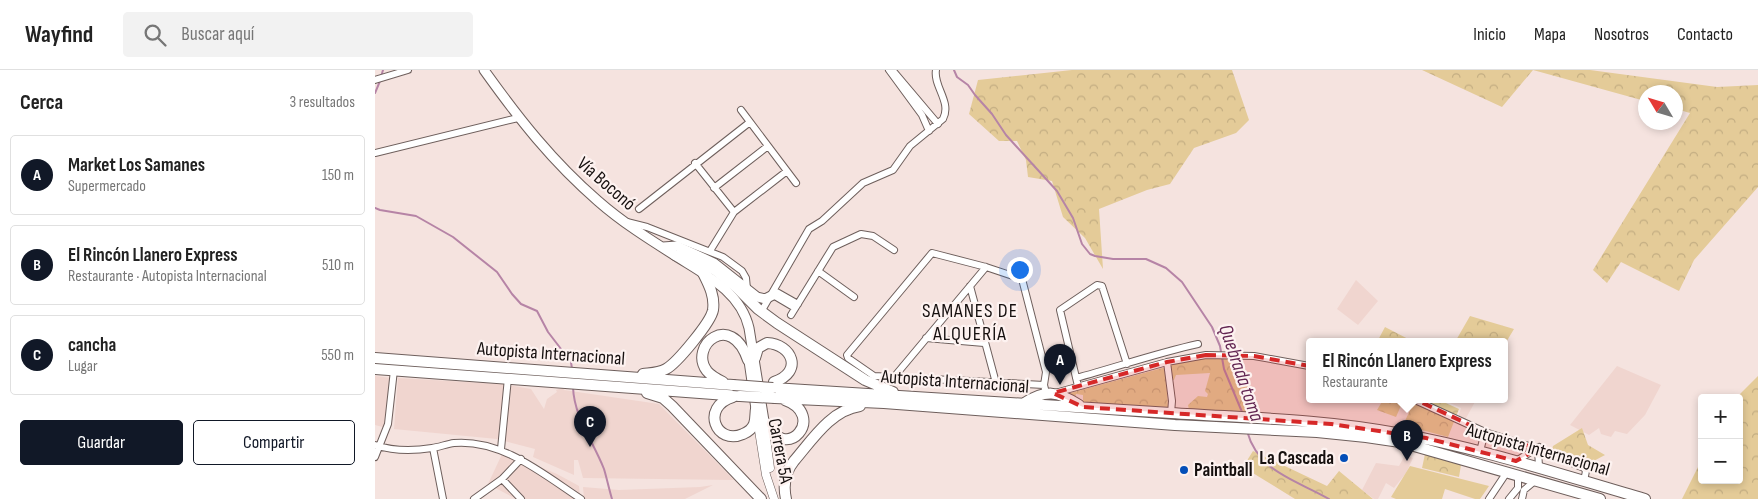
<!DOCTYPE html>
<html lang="es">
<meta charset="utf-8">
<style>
body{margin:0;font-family:"Sofia Sans Condensed",sans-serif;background:#f2f2f2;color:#222}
.controls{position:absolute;right:15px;bottom:15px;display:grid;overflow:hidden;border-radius:5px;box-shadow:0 2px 8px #0003}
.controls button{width:45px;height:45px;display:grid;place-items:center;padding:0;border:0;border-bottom:1px solid #e0e0e0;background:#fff;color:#222;font:25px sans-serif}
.compass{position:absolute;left:1263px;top:15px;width:45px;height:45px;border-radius:50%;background:#fff;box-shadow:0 2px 8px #0003;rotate:308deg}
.you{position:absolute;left:644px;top:199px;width:18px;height:18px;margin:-12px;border:4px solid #fff;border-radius:50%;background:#1a73e8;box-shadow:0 0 0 8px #1a73e833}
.badge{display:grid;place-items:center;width:32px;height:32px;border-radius:50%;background:#111827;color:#fff;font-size:16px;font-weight:700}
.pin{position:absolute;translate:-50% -41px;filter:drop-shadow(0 1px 2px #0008)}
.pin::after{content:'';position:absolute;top:26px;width:18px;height:15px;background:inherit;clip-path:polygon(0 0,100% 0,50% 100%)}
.popup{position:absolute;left:931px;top:268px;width:202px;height:65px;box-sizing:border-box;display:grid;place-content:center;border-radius:5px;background:#fff;filter:drop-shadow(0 1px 4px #0005);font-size:16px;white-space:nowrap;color:#767676}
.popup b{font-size:19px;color:#222}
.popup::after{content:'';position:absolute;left:50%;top:100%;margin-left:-10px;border:10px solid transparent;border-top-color:#fff}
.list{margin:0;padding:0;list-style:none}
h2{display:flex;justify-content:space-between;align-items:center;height:65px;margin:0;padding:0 20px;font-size:21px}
h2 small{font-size:16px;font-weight:400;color:#767676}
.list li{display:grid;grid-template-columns:32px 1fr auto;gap:15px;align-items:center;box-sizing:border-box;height:80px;margin:0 10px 10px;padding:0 10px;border:1px solid #e0e0e0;border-radius:5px}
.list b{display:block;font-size:19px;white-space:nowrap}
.list p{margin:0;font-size:16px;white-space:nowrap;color:#767676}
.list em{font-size:16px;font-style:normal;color:#767676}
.actions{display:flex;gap:10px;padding:15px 20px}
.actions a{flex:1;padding:11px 0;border:1px solid #111827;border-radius:5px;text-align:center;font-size:18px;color:#111827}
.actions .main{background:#111827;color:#fff}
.icon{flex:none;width:28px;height:28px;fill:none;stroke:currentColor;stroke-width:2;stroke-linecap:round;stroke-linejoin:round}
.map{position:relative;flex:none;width:1383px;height:429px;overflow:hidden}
header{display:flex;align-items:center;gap:30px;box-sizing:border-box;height:70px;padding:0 25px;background:#fff;border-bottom:1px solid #e0e0e0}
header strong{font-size:24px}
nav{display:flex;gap:28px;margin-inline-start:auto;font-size:18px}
.search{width:350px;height:45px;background:#f2f2f2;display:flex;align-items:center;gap:12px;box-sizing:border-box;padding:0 18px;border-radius:5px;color:#767676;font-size:19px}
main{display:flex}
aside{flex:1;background:#fff}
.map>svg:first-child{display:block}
.built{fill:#f0d5cf}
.grass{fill:#e4cb98}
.forest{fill:url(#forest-crowns)}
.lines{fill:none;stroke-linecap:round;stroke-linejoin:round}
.stream{stroke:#b684a6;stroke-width:2}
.minor-casing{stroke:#6e5f5c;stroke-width:8}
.tertiary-casing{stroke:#6e5f5c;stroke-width:9}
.secondary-casing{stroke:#6e5f5c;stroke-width:11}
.trunk-casing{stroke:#6e5f5c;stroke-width:12}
.minor{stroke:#fff;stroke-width:6}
.tertiary{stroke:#fff;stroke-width:8}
.secondary{stroke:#fff;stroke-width:9}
.trunk{stroke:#fff;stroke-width:10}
.trunk-bridge-casing{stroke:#6e5f5c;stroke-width:12;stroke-linecap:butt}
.trunk-bridge{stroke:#fff;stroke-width:10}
.marked{fill:#d62828;fill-opacity:0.2;stroke:#d62828;stroke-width:4;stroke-dasharray:10 6;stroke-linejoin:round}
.poi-dot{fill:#034eb8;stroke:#fdf2f0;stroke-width:2}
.labels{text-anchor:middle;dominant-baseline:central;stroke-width:4.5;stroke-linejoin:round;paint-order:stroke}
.street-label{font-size:19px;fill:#16100f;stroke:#fdf2f0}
.poi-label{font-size:19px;font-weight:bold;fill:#16100f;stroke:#fdf2f0;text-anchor:end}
.neighbourhood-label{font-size:20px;letter-spacing:1px;fill:#16100f;stroke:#fdf2f0}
.water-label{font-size:20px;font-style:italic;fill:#632652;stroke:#fdf2f0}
</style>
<header>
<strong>Wayfind</strong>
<div class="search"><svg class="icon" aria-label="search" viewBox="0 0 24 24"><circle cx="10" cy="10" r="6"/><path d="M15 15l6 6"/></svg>Buscar aquí</div>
<nav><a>Inicio</a><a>Mapa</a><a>Nosotros</a><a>Contacto</a></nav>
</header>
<main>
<aside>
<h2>Cerca<small>3 resultados</small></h2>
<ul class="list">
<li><span class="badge">A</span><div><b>Market Los Samanes</b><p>Supermercado</p></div><em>150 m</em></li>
<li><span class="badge">B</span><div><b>El Rincón Llanero Express</b><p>Restaurante · Autopista Internacional</p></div><em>510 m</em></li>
<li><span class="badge">C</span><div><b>cancha</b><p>Lugar</p></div><em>550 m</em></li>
</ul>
<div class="actions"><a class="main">Guardar</a><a>Compartir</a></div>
</aside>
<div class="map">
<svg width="1383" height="429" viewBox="0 0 1383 429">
<defs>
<pattern id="forest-crowns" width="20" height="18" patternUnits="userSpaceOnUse" patternTransform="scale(1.25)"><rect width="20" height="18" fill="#e4cb98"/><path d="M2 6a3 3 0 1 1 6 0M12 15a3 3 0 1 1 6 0" fill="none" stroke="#c3ad82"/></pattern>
</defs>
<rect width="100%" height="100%" fill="#f5e3df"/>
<path class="built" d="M981 210 1003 231 983 255 962 239Z
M1242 296 1286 315 1270 345 1252 364 1240 361 1236 367 1226 364 1224 358 1214 365 1195 355Z
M0 306 17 308 12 358 0 355Z
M23 308 127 314 156 319 169 339 172 329 182 322 181 320 188 318 189 320 284 334 359 410 208 408 203 390H199V405L158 387 160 379 122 369 19 359Z
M1068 330H1101L1090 350 1083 348 1086 338Z
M128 382 182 404 204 416 205 429H141L113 414Z
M1030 385 1038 388 1031 403 1019 418 1011 413 1003 429H999L987 420 1001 393 1024 396Z
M338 415 310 429H209L208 417 244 420 325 417Z"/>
<path class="grass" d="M1035 396 1114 416 1105 429H1100L1070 419 1067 429H1021L1016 427Z"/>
<path class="forest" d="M697 0H857L874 50 861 63 819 78 795 114 772 120 724 139 728 199 710 168 688 147 677 111 653 107 651 90 642 71H624L594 44 603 10Z
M1047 0H1215L1342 17 1383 15V117L1319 190 1304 221 1246 192 1232 213 1218 200 1315 43 1301 39 1300 22H1270V31L1158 0 1127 37Z
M1095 246 1139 259 1130 274V272H1080Z
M1010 257 1039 272H1002Z
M829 287H865L877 330H880V345L814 340 813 335 823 326 832 327 833 324 830 321 835 303 801 305 799 310H796L793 293Z
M791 297 793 337 708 334V325L701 324 700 330 691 324Z
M1383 306V429H1307L1327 389V410H1364V328H1361Z
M1008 330H1034L1056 341 1045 330H1064L1084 339 1073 367 1028 355 1038 334 1028 331 1021 347 1002 340Z
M1207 358 1213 375 1230 385 1213 394 1177 380 1178 376Z
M878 381 952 416 964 401 998 429H920L868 397Z
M1050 384 1086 395 1084 407 1047 398Z"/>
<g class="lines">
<path class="stream" d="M579 0 582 7 593 15 600 25 617 44 631 65 682 121 698 148 707 174 715 184 720 186 738 189H771L791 198 807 212 837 257 845 276 849 299 867 342
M6 7 8 0
M0 23 5 11
M0 138 5 140 41 146 78 167 122 202 137 224 146 234 162 241 173 262 196 292 197 299
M198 317C199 347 218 371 229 399 232 409 234 419 237 429
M872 361C883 402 921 410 954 429"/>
<defs>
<path id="minor" d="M514 0 547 45 554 61
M519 2 563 54
M0 10 33 0
M366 40 421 113
M0 83 143 48
M320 93 359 142
M339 118 393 76
M264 139 375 52
M252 152 272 157 348 187 367 201 371 208 372 219
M335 181 359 142 412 101
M443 201 479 227
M595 216 621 313
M400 221 423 234
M398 225 420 238
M386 242 434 159 447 151 488 113 518 100 535 76 568 49C577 32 558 16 561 0
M416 245 458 177 486 164 498 166 519 180
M551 268 609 273
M792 292 797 331 796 343
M519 307 611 197
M701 308C742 297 782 283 823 274
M669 315 499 306 473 288 472 285 557 183 611 197 647 209 671 302 669 315 671 323
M703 316 685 240 722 215 727 216 752 294
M680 323 792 292 831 285 879 286 934 296
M1040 330 1110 362 1163 379 1209 398 1211 401 1209 411
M0 375C18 381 38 381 57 378 64 377 72 374 79 373 127 369 168 404 206 429
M58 378 68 429
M126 379 133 308
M1163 379 1164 397
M1105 381 1110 362
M0 387 13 354 19 300
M1141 391 1164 377
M127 409 146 429
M99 429 127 409 146 389
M1114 429 1132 402
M1134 429 1143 418V405
M1147 429 1149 420 1161 410"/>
<path id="tertiary" d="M382 348 391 405 399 429
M389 353 395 398"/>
<path id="secondary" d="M109 0C144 49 177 91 223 131 248 153 277 171 304 188 333 206 366 223 374 258L389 351
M288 177 302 176 339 193 382 227 390 229 398 225
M373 284 381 339"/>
<path id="trunk" d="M300 185 325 193 340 200 362 218 383 239 402 253 490 310 518 322
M0 288 358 315
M380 288 383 278 392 273C417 274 429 302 399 312
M0 299 365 326
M268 304C276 303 284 303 291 299 302 293 336 252 338 240 340 226 334 215 328 203
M348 312C342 309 336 306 332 301 313 276 356 240 373 290
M398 318C530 326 663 334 796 343 871 348 947 349 1021 363 1106 378 1187 405 1270 429
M272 323 288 328 297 336 386 429
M358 327C325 337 341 376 368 364 373 362 377 359 379 354 381 349 380 343 381 339
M400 328 509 333 800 355 942 362 991 367 1025 372 1225 429
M648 334C670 319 683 321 704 335
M389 351C412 396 452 345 410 330
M411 429C408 415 410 402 419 391 437 370 456 340 485 336"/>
</defs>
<use href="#minor" class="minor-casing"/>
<use href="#tertiary" class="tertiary-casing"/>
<use href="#secondary" class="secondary-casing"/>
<use href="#trunk" class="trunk-casing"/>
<use href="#minor" class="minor"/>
<use href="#tertiary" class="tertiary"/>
<use href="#secondary" class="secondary"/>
<use href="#trunk" class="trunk"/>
<defs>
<path id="trunk-bridge" d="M358 315 398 318
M365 326 400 328"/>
</defs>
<use href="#trunk-bridge" class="trunk-bridge-casing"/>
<use href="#trunk-bridge" class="trunk-bridge"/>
</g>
<path class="marked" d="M831 285 879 286 962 301 1016 318 1110 362 1163 379 1141 391 1051 368 956 354 708 337 678 323 792 292Z"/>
<g class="poi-dot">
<circle cx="969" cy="388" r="5"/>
<circle cx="809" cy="400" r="5"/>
</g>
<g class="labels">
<g class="street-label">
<text transform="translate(231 114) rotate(41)">Vía Boconó</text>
<text transform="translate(176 284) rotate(4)">Autopista Internacional</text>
<text transform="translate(580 312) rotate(4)">Autopista Internacional</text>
<text transform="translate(1163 380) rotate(16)">Autopista Internacional</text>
<text transform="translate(405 381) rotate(79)">Carrera 5A</text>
</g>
<g class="poi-label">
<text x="959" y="388">La Cascada</text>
<text x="819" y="400" text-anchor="start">Paintball</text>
</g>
<g class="neighbourhood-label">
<text x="595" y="241">SAMANES DE<tspan x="595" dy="23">ALQUERÍA</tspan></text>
</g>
<g class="water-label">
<text transform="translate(866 303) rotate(71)">Quebrada toma</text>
</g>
</g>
</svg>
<div class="controls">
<button>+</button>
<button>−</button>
</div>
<svg class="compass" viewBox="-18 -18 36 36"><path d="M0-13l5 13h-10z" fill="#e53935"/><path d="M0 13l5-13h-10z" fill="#767676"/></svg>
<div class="you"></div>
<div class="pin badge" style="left:685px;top:315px">A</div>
<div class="pin badge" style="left:1032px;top:391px">B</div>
<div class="popup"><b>El Rincón Llanero Express</b>Restaurante</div>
<div class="pin badge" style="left:215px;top:377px">C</div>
</div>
</main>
